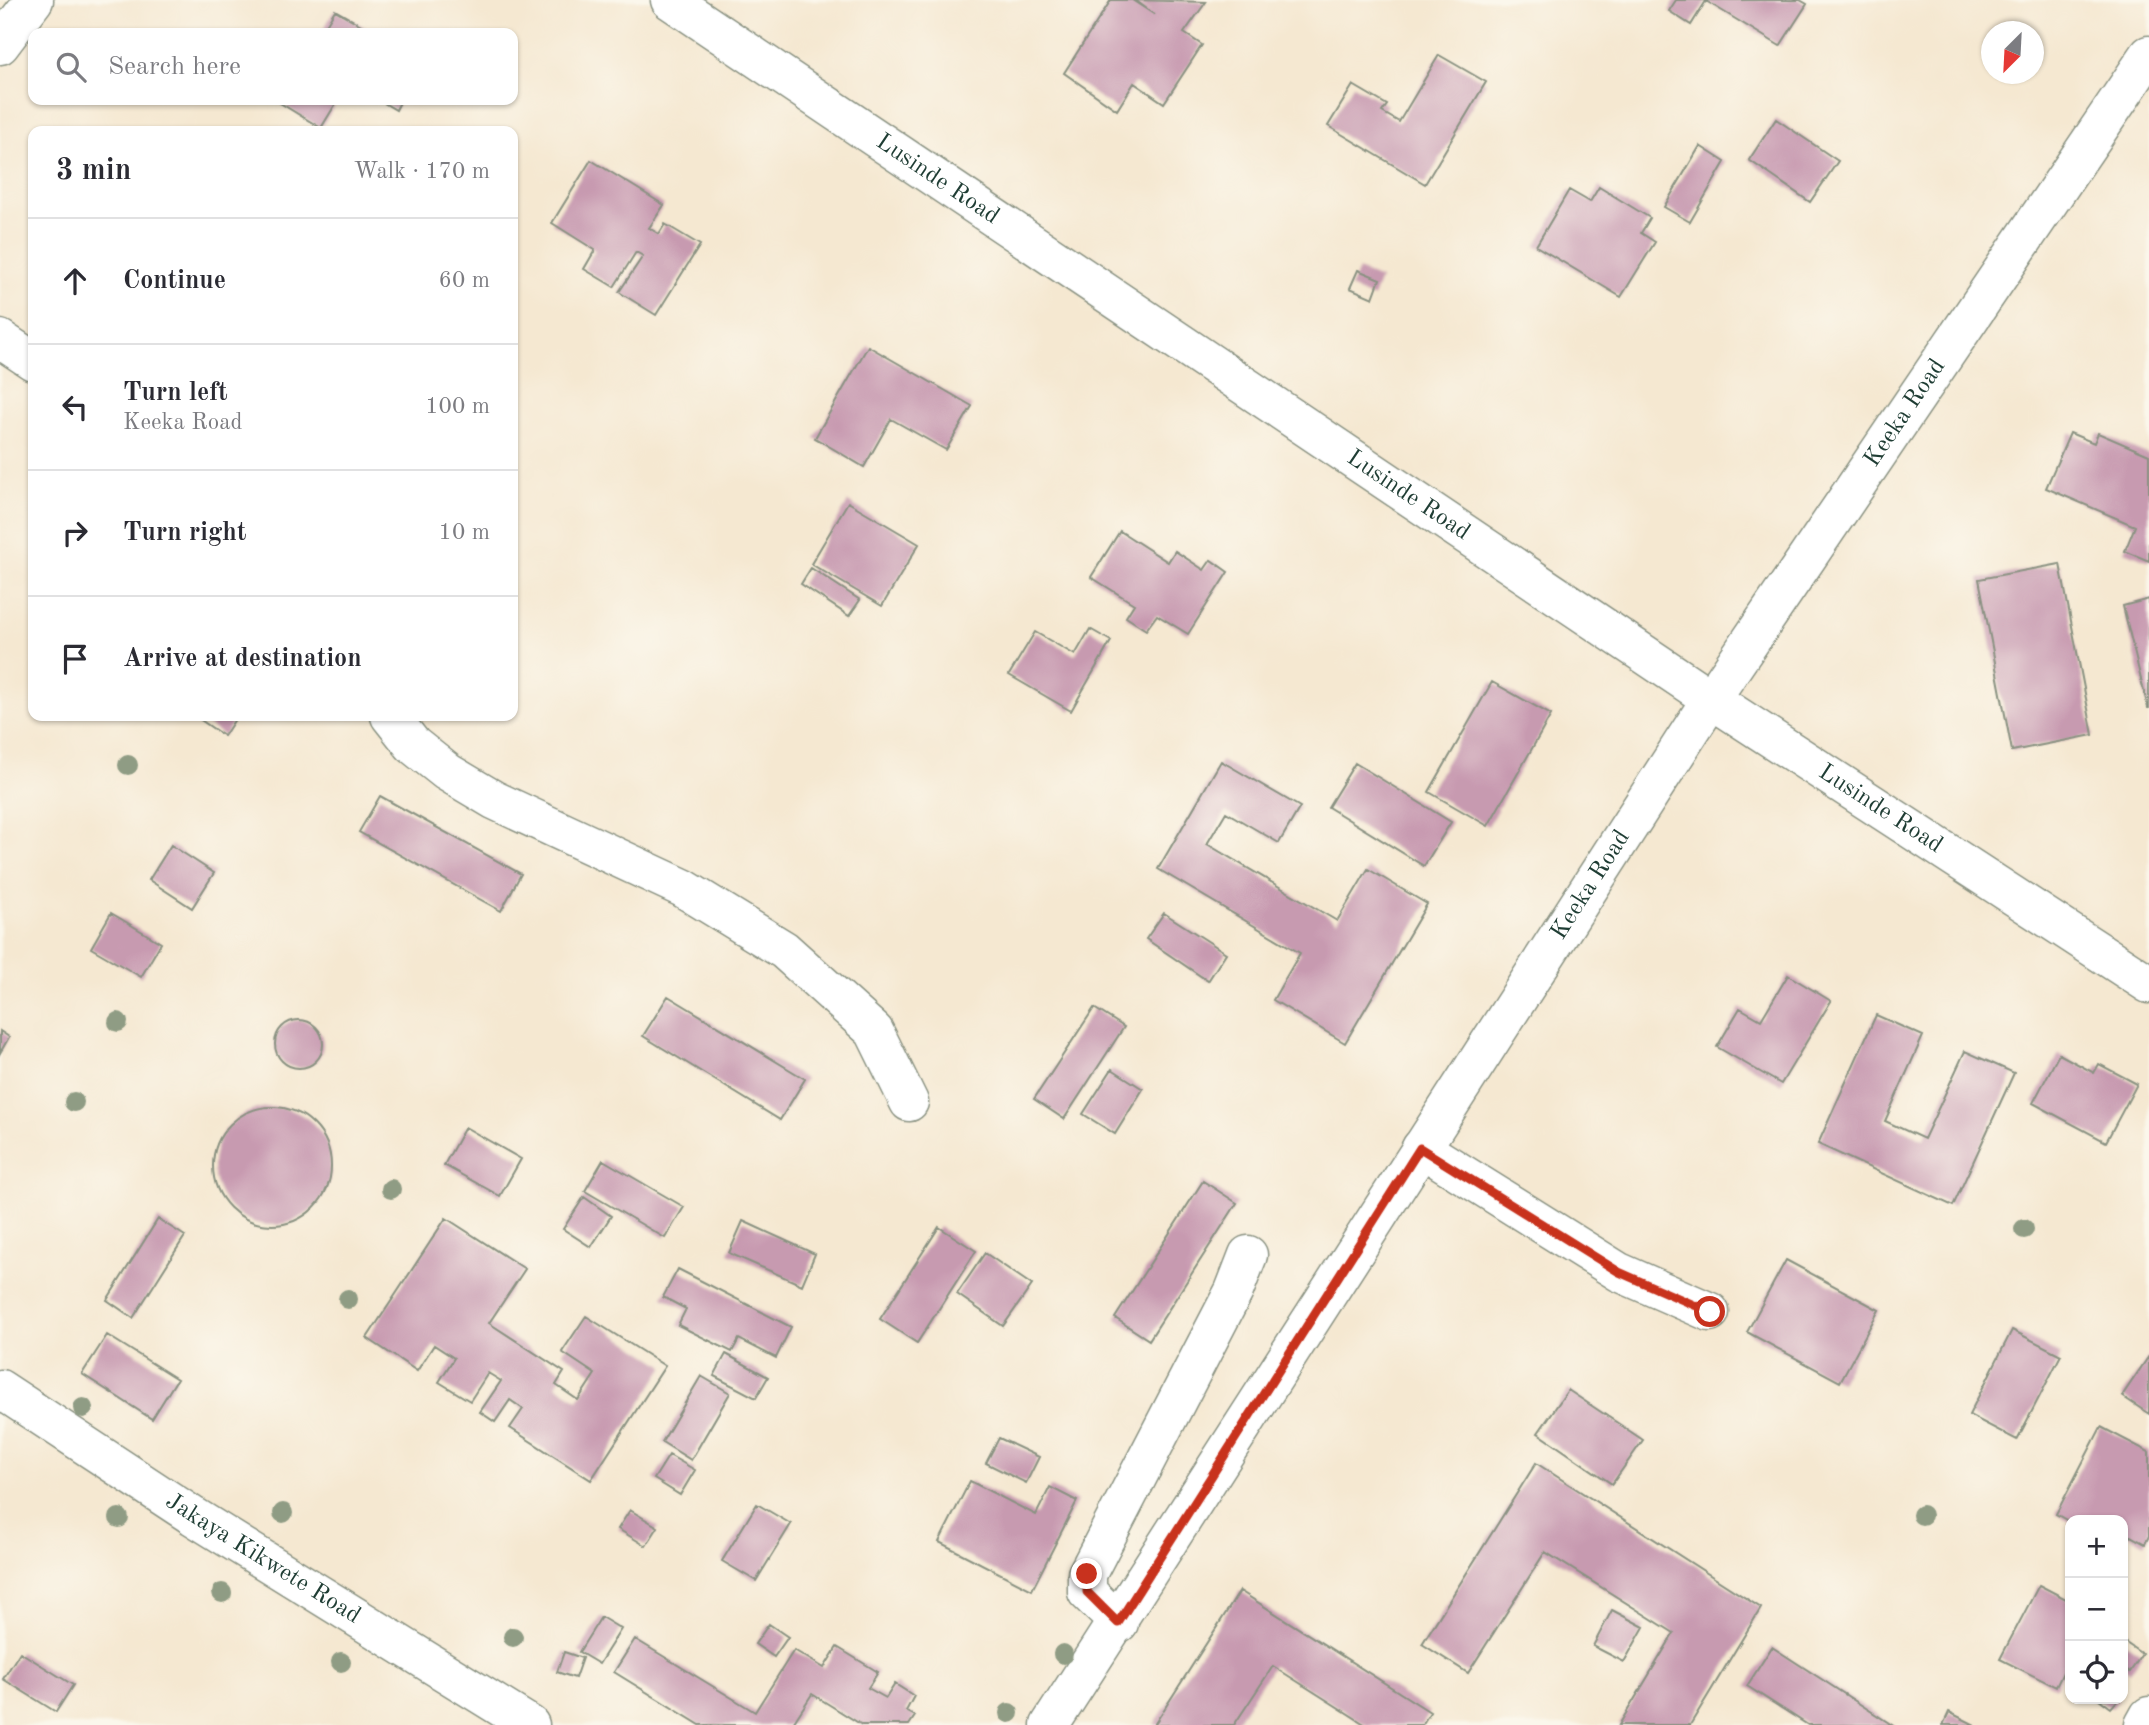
<!DOCTYPE html>
<meta charset="utf-8">
<style>
body{margin:0;font-family:"Old Standard TT",serif;background:#f7f7f7;color:#2b2b33}
.controls{position:absolute;right:21px;bottom:21px;display:grid;overflow:hidden;border-radius:14px;box-shadow:0 2px 5px #0004}
.controls button{width:63px;height:63px;display:grid;place-items:center;padding:0;border:0;border-bottom:2px solid #e1e1e2;background:#fff;color:#2b2b33;font:35px sans-serif}
.compass{position:absolute;left:1981px;top:21px;width:63px;height:63px;border-radius:50%;background:#fff;box-shadow:0 2px 5px #0004;rotate:204deg}
.stop{position:absolute;width:21px;height:21px;margin:-16px;border:5px solid #c8321e;border-radius:50%;background:#fff}
.stop.end{background:#c8321e;border-color:#fff;box-shadow:0 2px 7px #0008}
.list{margin:0;padding:0;list-style:none}
h2{display:flex;justify-content:space-between;align-items:center;height:91px;margin:0;padding:0 28px;font-size:30px}
h2 small{font-size:23px;font-weight:400;color:#7c7c81}
.list li{display:grid;grid-template-columns:46px 1fr auto;gap:21px;align-items:center;box-sizing:border-box;height:126px;padding:0 28px;border-top:2px solid #e1e1e2}
.list b{display:block;font-size:26px;white-space:nowrap}
.list p{margin:0;font-size:23px;white-space:nowrap;color:#7c7c81}
.list em{font-size:23px;font-style:normal;color:#7c7c81}
.icon{flex:none;width:38px;height:38px;fill:none;stroke:currentColor;stroke-width:2;stroke-linecap:round;stroke-linejoin:round}
.map{position:relative;flex:none;width:2149px;height:1725px;overflow:hidden}
.search{position:absolute;background:#fff;box-shadow:0 2px 5px #0004;left:28px;top:28px;width:490px;height:77px;display:flex;align-items:center;gap:18px;box-sizing:border-box;padding:0 24px;border-radius:14px;color:#7c7c81;font-size:26px}
.panel{position:absolute;background:#fff;box-shadow:0 2px 5px #0004;left:28px;top:126px;width:490px;height:595px;border-radius:14px}
.map>svg:first-child{display:block}
.building{fill:#c79ab0}
.lines{fill:none;stroke-linecap:round;stroke-linejoin:round}
.minor-casing{stroke:#8a9282;stroke-width:41}
.major-casing{stroke:#8a9282;stroke-width:41}
.minor{stroke:#fff;stroke-width:38}
.major{stroke:#fff;stroke-width:38}
.tree{fill:#8f9c84}
.route{stroke:#c8321e;stroke-width:9}
.labels{text-anchor:middle;dominant-baseline:central;stroke-width:7;stroke-linejoin:round;paint-order:stroke}
.street-label{font-size:24px;fill:#1f3d34;stroke:#fbf7ec}
</style>
<div class="map">
<svg width="2149" height="1725" viewBox="0 0 2149 1725">
<rect width="100%" height="100%" fill="#fbf7ec"/>
<filter id="ink" filterUnits="userSpaceOnUse"><feTurbulence type="fractalNoise" baseFrequency=".0143" numOctaves="2"/><feDisplacementMap in="SourceGraphic" scale="14" xChannelSelector="R" yChannelSelector="G"/><feConvolveMatrix kernelMatrix="1 2 1 2 8 2 1 2 1" color-interpolation-filters="sRGB"/></filter>
<filter id="wash" filterUnits="userSpaceOnUse"><feTurbulence type="fractalNoise" baseFrequency=".00686" numOctaves="4" result="noise"/><feDisplacementMap in="SourceGraphic" scale="28" xChannelSelector="R" yChannelSelector="G"/><feGaussianBlur stdDeviation="1.57" result="paint"/><feColorMatrix in="noise" values="0 0 0 0 0 0 0 0 0 0 0 0 0 0 0 0 0 1.4 0 .05"/><feComposite in="paint" operator="in"/></filter>
<g filter="url(#wash)">
<rect width="100%" height="100%" fill="#f5e8d1"/>
<g id="blocks">
<path class="building" d="M1111 0H1132L1155 15 1135 0 1206 2 1184 33 1202 45 1164 103 1134 83 1117 110 1064 73Z
M1676 0H1800L1807 4 1780 46 1706 1 1691 25 1669 11Z
M335 10 375 33H321Z
M1439 55 1486 82 1425 184 1328 126 1353 85 1387 105 1382 112 1399 122Z
M282 100H338L321 128 280 103Z
M379 100H401L396 110Z
M1776 119 1838 161 1810 202 1749 160Z
M1700 146 1725 162 1690 222 1664 207Z
M591 160 664 205 649 228 659 234 665 224 700 245 656 315 619 292 643 256 636 252 614 287 584 269 595 250 552 223Z
M1599 187 1650 218 1641 233 1655 242 1621 297 1536 246 1569 190 1590 202Z
M1358 270 1380 279 1373 298 1350 288Z
M868 346 972 406 946 450 891 419 864 467 815 438Z
M2070 433 2094 443 2098 433 2149 455V561L2125 551 2135 526 2046 488Z
M848 502 919 544 882 606 811 564Z
M1120 531 1168 562 1175 551 1204 570 1211 560 1228 572 1188 634 1157 615 1146 630 1126 617 1134 604 1091 577Z
M2060 564 2093 735 2012 751 1979 579Z
M811 568 860 600 849 616 801 584Z
M2149 599V708H2148L2123 606Z
M1090 629 1111 641 1071 711 1009 675 1035 632 1075 655Z
M1492 682 1551 715 1488 826 1429 792Z
M195 716H237L224 736Z
M1221 761 1300 807 1279 843 1226 812 1207 844 1337 921 1368 869 1427 904 1345 1043 1273 1000 1300 953 1158 869Z
M1355 763 1451 822 1424 866 1328 807Z
M380 796 521 874 501 911 359 832Z
M171 845 214 873 192 908 149 880Z
M111 913 161 943 141 977 91 948Z
M1164 913 1226 953 1208 981 1146 939Z
M1788 975 1831 1001 1781 1084 1717 1047 1740 1008 1761 1020Z
M668 996 805 1079 780 1120 643 1036Z
M1094 1008 1124 1027 1064 1119 1034 1099Z
M1876 1015 1923 1036 1885 1121 1924 1139 1965 1051 2014 1073 1953 1206 1818 1144Z
M275 1044a24 24 0 1 1 48 0a24 24 0 1 1-48 0Z
M0 1031 9 1037 0 1053Z
M2059 1054 2094 1073 2099 1064 2137 1084 2106 1142 2033 1103Z
M1112 1069 1143 1089 1115 1134 1083 1114Z
M213 1166a59 59 0 1 1 118 0a59 59 0 1 1-118 0Z
M465 1127 521 1159 500 1196 444 1165Z
M603 1160 684 1207 665 1238 585 1191Z
M1203 1181 1237 1203 1149 1340 1115 1318Z
M584 1197 611 1216 591 1247 563 1229Z
M446 1218 525 1269 489 1323 564 1372 556 1385 578 1400 595 1374 562 1352 586 1316 665 1366 591 1480 510 1428 523 1409 510 1400 495 1422 480 1412 501 1381 488 1373 470 1401 439 1382 454 1358 434 1345 417 1371 367 1338Z
M158 1219 185 1236 133 1318 107 1300Z
M743 1221 815 1254 802 1285 729 1253Z
M939 1227 976 1251 917 1343 880 1319Z
M985 1253 1032 1285 1003 1326 957 1294Z
M1786 1260 1879 1310 1840 1382 1747 1332Z
M678 1269 791 1327 776 1358 739 1339 732 1352 678 1325 686 1309 663 1297Z
M2012 1330 2061 1355 2017 1440 1969 1415Z
M107 1335 177 1379 152 1419 82 1374Z
M726 1354 768 1377 756 1398 714 1376Z
M2149 1356V1414L2122 1396Z
M701 1376 730 1393 691 1460 662 1442Z
M1568 1390 1643 1440 1612 1484 1538 1433Z
M2101 1427 2149 1452V1536L2145 1544 2123 1532V1520L2070 1522 2056 1514Z
M999 1438 1039 1457 1026 1483 986 1463Z
M669 1455 695 1470 680 1495 654 1479Z
M1536 1463 1761 1608 1690 1725H1619L1674 1633 1545 1552 1468 1673 1422 1644Z
M970 1481 1036 1515 1050 1487 1077 1501 1032 1590 939 1542Z
M757 1504 791 1524 756 1581 722 1561Z
M630 1510 658 1527 646 1546 618 1529Z
M2039 1585 2070 1601V1658L2056 1687 2000 1659Z
M1240 1591 1430 1712 1422 1725H1366L1273 1666 1234 1725H1154Z
M1612 1610 1644 1627 1624 1662 1593 1646Z
M601 1617 621 1629 599 1664 579 1652Z
M769 1624 788 1637 774 1657 755 1644Z
M635 1639 755 1712 794 1650 824 1668 837 1647 878 1672 868 1688 886 1698 895 1684 914 1696 906 1711 915 1716 909 1725H862L812 1694 792 1725H700L614 1672Z
M2123 1641 2142 1654 2130 1672 2123 1667Z
M1772 1647 1892 1725H1808L1747 1686Z
M20 1652 73 1685 56 1712 3 1679Z
M564 1652 582 1658 575 1678 557 1672Z
M2099 1699H2119L2111 1708Z
M1949 1712 1975 1725H1943Z"/>
</g>
</g>
<g filter="url(#ink)">
<use href="#blocks" fill-opacity="0" stroke="#8a9282" stroke-width="2"/>
<g class="lines">
<defs>
<g id="minor">
<path id="s1" d="M670 0 1711 699 2149 984"/>
<path d="M0 45 34 0"/>
<path d="M0 339 33 361"/>
<path d="M390 716 413 745 447 772 494 800 683 888 784 950 874 1031 909 1102"/>
<path d="M1421 1148 1619 1272 1710 1312"/>
<path d="M1119 1623 1087 1592V1574L1234 1291 1248 1255"/>
<path id="s2" d="M1050 1725 1711 699 2149 55"/>
<path d="M2144 1725 2149 1716"/>
</g>
<g id="major">
<path id="s3" d="M0 1389 193 1516 530 1725"/>
</g>
</defs>
<use href="#minor" class="minor-casing"/>
<use href="#major" class="major-casing"/>
<use href="#minor" class="minor"/>
<use href="#major" class="major"/>
</g>
<g class="tree">
<circle cx="128" cy="765" r="10"/>
<circle cx="118" cy="1022" r="10"/>
<circle cx="74" cy="1102" r="10"/>
<circle cx="391" cy="1189" r="10"/>
<circle cx="2024" cy="1229" r="10"/>
<circle cx="348" cy="1299" r="10"/>
<circle cx="83" cy="1408" r="10"/>
<circle cx="283" cy="1513" r="10"/>
<circle cx="1922" cy="1515" r="10"/>
<circle cx="119" cy="1518" r="10"/>
<circle cx="222" cy="1593" r="10"/>
<circle cx="513" cy="1637" r="10"/>
<circle cx="1063" cy="1654" r="10"/>
<circle cx="341" cy="1662" r="10"/>
<circle cx="1009" cy="1713" r="10"/>
</g>
</g>
<g class="lines" filter="url(#ink)">
<path class="route" d="M1087 1574V1592L1118 1623 1420 1148 1619 1272 1710 1312"/>
</g>
<g class="labels">
<g class="street-label">
<text stroke="none"><textPath href="#s1" startOffset="322">Lusinde Road</textPath></text>
<text stroke="none"><textPath href="#s2" startOffset="1566">Keeka Road</textPath></text>
<text stroke="none"><textPath href="#s1" startOffset="889">Lusinde Road</textPath></text>
<text stroke="none"><textPath href="#s1" startOffset="1456">Lusinde Road</textPath></text>
<text stroke="none"><textPath href="#s2" startOffset="999">Keeka Road</textPath></text>
<text stroke="none"><textPath href="#s3" startOffset="313">Jakaya Kikwete Road</textPath></text>
</g>
</g>
</svg>
<div class="controls">
<button>+</button>
<button>−</button>
<button><svg class="icon" aria-label="locate" viewBox="0 0 24 24"><circle cx="12" cy="12" r="6"/><path d="M12 2v4M12 18v4M2 12h4M18 12h4"/></svg></button>
</div>
<svg class="compass" viewBox="-18 -18 36 36"><path d="M0-13l5 13h-10z" fill="#e53935"/><path d="M0 13l5-13h-10z" fill="#7c7c81"/></svg>
<div class="stop" style="left:1710px;top:1312px"></div>
<div class="stop end" style="left:1087px;top:1574px"></div>
<div class="search"><svg class="icon" aria-label="search" viewBox="0 0 24 24"><circle cx="10" cy="10" r="6"/><path d="M15 15l6 6"/></svg>Search here</div>
<section class="panel">
<h2>3 min<small>Walk · 170 m</small></h2>
<ul class="list">
<li><svg class="icon" aria-label="ahead" viewBox="0 0 24 24"><path d="M12 20V5M6 11l6-6 6 6"/></svg><div><b>Continue</b></div><em>60 m</em></li>
<li><svg class="icon" aria-label="left" viewBox="0 0 24 24"><path d="M17 20v-9H6M10 6l-5 5 5 5"/></svg><div><b>Turn left</b><p>Keeka Road</p></div><em>100 m</em></li>
<li><svg class="icon" aria-label="right" viewBox="0 0 24 24"><path d="M7 20v-9h11M14 6l5 5-5 5"/></svg><div><b>Turn right</b></div><em>10 m</em></li>
<li><svg class="icon" aria-label="arrive" viewBox="0 0 24 24"><path d="M6 21V4h12l-3 4 3 4H6"/></svg><div><b>Arrive at destination</b></div></li>
</ul>
</section>
</div>
